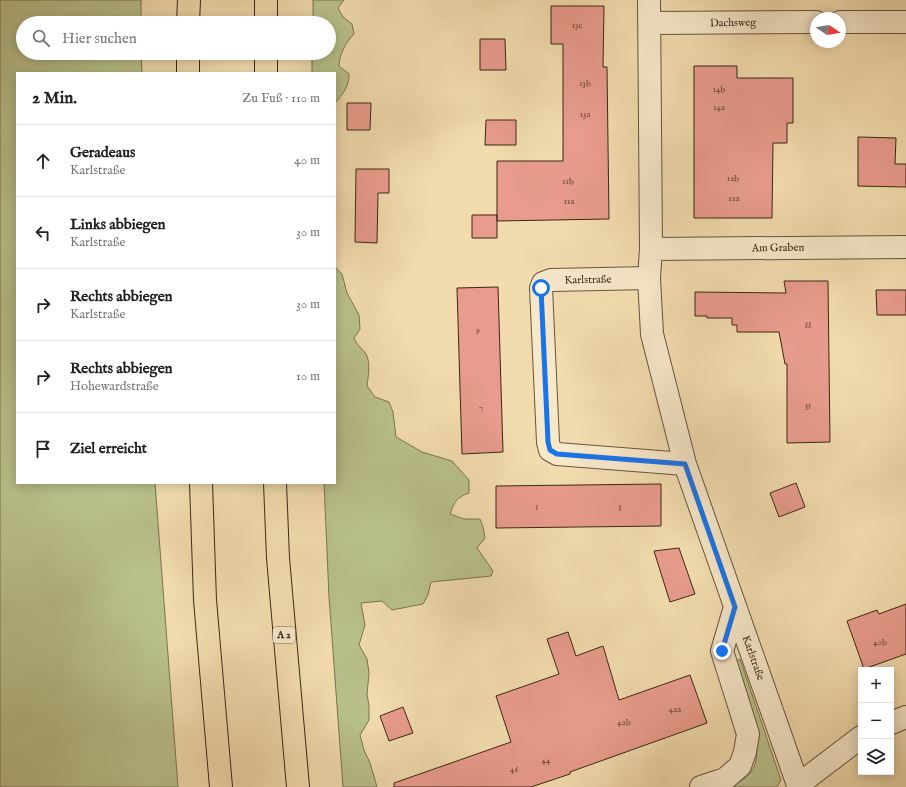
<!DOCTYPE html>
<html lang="de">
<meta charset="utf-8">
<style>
body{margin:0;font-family:"IM FELL English",serif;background:#f6f6f6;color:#222}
.controls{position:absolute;right:12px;bottom:12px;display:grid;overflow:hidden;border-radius:0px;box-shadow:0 2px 10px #0003}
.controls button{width:36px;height:36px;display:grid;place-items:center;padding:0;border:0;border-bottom:1px solid #e0e0e0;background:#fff;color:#222;font:20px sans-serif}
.compass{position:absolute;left:810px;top:12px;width:36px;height:36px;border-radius:50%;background:#fff;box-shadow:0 2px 10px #0003;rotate:102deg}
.stop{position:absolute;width:12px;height:12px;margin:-9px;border:3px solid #1a73e8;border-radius:50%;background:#fff}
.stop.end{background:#1a73e8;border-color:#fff;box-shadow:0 1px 4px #0008}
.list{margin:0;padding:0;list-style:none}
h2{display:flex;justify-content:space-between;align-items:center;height:52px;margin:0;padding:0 16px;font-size:17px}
h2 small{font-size:13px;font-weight:400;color:#767676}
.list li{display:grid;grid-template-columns:26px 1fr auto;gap:12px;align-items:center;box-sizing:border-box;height:72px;padding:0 16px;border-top:1px solid #e0e0e0}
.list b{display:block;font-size:15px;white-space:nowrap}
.list p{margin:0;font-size:13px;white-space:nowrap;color:#767676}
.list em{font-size:13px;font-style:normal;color:#767676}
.icon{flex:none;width:22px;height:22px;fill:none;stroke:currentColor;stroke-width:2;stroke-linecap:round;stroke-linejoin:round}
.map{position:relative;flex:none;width:906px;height:787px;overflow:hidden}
.search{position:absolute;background:#fff;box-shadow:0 2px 10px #0003;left:16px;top:16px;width:320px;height:44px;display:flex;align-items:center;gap:10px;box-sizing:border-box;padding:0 14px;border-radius:22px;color:#767676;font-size:15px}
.panel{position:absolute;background:#fff;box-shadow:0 2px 10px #0003;left:16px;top:72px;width:320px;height:412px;border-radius:0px}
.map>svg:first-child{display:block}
.green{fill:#b9c18b;stroke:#797450}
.building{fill:#e99c8d;stroke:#392716}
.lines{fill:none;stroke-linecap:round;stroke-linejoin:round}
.minor-casing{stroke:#67543c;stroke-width:24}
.motorway-casing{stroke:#392716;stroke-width:24}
.minor{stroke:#f7e8ca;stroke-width:22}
.motorway{stroke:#f2dcae;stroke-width:22}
.route{stroke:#1a73e8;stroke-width:5}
.labels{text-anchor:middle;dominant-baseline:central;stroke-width:3;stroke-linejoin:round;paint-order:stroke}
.number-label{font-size:9px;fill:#654434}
.shield{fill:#f7e8ca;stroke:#72614c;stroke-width:1}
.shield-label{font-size:10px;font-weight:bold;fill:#392716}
.street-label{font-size:11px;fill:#392716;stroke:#f7e8ca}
</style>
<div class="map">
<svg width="906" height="787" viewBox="0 0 906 787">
<rect width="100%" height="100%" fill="#f2dcae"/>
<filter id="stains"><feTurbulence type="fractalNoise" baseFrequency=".005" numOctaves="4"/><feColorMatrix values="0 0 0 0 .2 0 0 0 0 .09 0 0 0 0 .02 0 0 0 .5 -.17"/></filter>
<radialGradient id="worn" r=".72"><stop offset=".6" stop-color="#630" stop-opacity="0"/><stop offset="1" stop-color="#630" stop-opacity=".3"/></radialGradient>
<path class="green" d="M0 0H141V23H23V53H141L142 73H17V483H155L178 787H0Z
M313 0H344L338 8 343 17 352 24 354 34C346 42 339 55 339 66L349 74C349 87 343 94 335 103V73H312V53H329V23H313Z
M335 267 342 274 347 293 359 315 360 329 354 338C358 347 362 348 366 354 371 363 368 377 367 386L375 397 389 402 393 412 396 437 422 452 452 461 469 480V493C457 497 454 502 450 514L464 519H480L483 527 485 538 477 548 493 571 491 576 431 582 428 595 423 604 392 610 382 601 361 603 365 625 359 645 367 659 369 673 367 694 369 706V720L360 735 364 750 370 763 377 787H343L329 597 324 483H335Z
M740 659 781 780 777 787H728C751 778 759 768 756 743L734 662Z"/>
<path class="building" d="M551 6H604L603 67H607L609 219 497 221V161H563V44H551Z
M480 39H505L506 70H480Z
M694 66H737V78H793V123H787V143H773L772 218H694Z
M347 103H371L370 130H347Z
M486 120H516V145H485Z
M858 137 896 138 895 164H906V187L858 186Z
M356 169H389V193H378L377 243 355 242Z
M472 215H497V238H472Z
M784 281H828L830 442 787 443V364H785L779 332H737V325H732V318H707V316H695V292L786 293Z
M498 287 503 452 462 454 457 288Z
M876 290H906V315H877Z
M796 483 805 507 779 517 770 493Z
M661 484V526L496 528V486Z
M679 548 695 594 670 602 654 551Z
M906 604V654L864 669 847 621 877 610 879 614Z
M568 632 576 656 603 646 619 700 690 675 707 723 570 772V774L531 787H394V783L511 742 496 696 559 674 547 639Z
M403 707 413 733 389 741 380 716Z"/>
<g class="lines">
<defs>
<path id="minor" d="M649 0 651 249 649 278 652 334 685 464 798 785 861 737
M840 22H906
M650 23 816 22
M651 249 906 247
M649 278 551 280 543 283 541 288 548 442 550 450 557 454 685 464
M891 723 906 717
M701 787 725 779 740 766 745 752 748 734 722 651 735 607"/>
<path id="motorway" d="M188 23 189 0
M266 23V0
M188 53V73
M266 73V53
M201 483 205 600 221 787
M275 483 278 558 298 787"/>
</defs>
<use href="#minor" class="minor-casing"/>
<use href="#motorway" class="motorway-casing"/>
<use href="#minor" class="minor"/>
<use href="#motorway" class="motorway"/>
</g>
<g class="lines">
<path class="route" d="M541 288 548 442 550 450 557 454 685 464 735 607 722 651"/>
</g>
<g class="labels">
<g class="number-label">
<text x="577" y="25">13c</text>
<text x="585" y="83">13b</text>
<text x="719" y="89">14b</text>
<text x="719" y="107">14a</text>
<text x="585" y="114">13a</text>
<text x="733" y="178">12b</text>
<text x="568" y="181">11b</text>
<text x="734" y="198">12a</text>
<text x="569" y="201">11a</text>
<text x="808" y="323">33</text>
<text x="478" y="330">9</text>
<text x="808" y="405">35</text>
<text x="481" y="407">7</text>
<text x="537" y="506">5</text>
<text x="620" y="506">3</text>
<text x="880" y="642">40b</text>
<text x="675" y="709">42a</text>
<text x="624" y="722">42b</text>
<text x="546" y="760">44</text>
<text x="514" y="769">46</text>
</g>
<rect class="shield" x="273" y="627" width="22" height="16" rx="3"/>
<g class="shield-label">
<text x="284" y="635">A 2</text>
</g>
<g class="street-label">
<text transform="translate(733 23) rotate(-1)">Dachsweg</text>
<text transform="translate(778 248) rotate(-1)">Am Graben</text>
<text transform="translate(588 280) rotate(-1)">Karlstraße</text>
<text transform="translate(753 658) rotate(70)">Karlstraße</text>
</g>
</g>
<rect width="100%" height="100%" filter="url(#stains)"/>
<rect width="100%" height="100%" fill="url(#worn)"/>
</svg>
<div class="controls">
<button>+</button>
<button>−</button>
<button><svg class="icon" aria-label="layers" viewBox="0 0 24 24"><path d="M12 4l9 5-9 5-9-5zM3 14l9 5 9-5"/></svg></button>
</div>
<svg class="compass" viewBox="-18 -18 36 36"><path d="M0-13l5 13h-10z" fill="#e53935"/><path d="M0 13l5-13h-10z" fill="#767676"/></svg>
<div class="stop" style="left:541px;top:288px"></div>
<div class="stop end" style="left:722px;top:651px"></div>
<div class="search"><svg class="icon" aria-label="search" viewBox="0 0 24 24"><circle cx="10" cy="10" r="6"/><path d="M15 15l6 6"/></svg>Hier suchen</div>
<section class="panel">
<h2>2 Min.<small>Zu Fuß · 110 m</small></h2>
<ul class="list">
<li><svg class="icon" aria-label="ahead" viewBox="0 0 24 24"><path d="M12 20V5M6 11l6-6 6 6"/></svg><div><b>Geradeaus</b><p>Karlstraße</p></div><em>40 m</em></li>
<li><svg class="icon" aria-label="left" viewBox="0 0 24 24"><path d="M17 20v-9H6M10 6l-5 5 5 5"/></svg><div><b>Links abbiegen</b><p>Karlstraße</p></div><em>30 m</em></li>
<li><svg class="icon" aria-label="right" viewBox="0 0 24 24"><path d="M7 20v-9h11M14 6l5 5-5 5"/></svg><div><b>Rechts abbiegen</b><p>Karlstraße</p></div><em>30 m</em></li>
<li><svg class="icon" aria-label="right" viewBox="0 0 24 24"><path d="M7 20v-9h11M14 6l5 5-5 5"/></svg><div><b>Rechts abbiegen</b><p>Hohewardstraße</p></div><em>10 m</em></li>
<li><svg class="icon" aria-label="arrive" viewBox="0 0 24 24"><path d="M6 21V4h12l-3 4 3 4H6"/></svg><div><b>Ziel erreicht</b></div></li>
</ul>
</section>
</div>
